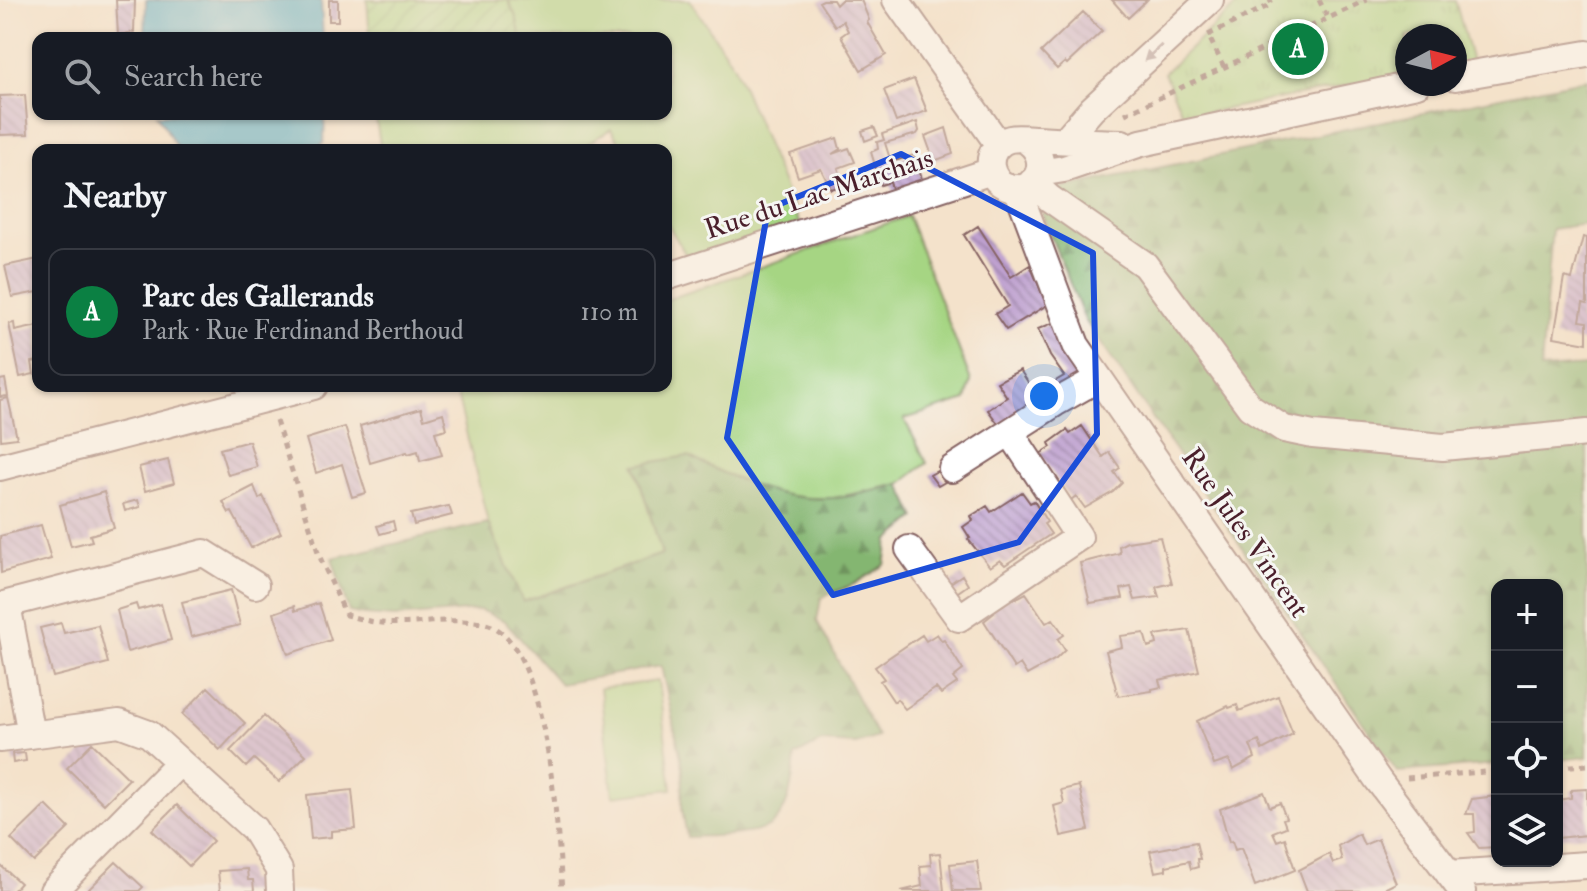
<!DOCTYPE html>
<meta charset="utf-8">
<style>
body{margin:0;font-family:"IM FELL Double Pica",serif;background:#20242c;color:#f1f3f6}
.controls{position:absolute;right:24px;bottom:24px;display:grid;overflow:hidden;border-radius:16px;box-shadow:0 2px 6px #0004}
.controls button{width:72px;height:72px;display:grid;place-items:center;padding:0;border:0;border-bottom:2px solid #363941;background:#171b24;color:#f1f3f6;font:40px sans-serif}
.compass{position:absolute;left:1395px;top:24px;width:72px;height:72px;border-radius:50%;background:#171b24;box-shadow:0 2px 6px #0004;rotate:83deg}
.you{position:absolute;left:1044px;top:396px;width:28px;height:28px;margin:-20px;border:6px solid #fff;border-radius:50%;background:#1a73e8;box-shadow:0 0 0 12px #1a73e833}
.badge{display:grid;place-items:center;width:52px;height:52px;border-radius:50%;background:#0b8043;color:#fff;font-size:26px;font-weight:700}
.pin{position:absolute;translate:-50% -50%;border:4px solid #fff;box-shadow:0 2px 8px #0006}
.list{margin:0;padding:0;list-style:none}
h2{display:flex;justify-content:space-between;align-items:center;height:104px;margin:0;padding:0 32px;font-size:34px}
h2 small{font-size:26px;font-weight:400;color:#9ea1a6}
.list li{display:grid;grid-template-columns:52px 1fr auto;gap:24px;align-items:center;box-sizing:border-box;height:128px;margin:0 16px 16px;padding:0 16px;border:2px solid #363941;border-radius:16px}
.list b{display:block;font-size:30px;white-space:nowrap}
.list p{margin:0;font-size:26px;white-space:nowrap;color:#9ea1a6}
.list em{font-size:26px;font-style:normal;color:#9ea1a6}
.icon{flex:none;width:44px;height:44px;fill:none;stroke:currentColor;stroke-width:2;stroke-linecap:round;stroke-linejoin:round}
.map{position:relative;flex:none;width:1587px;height:891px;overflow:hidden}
.search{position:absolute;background:#171b24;box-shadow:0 2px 6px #0004;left:32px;top:32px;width:640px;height:88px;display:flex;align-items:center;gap:20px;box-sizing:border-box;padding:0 28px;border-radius:16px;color:#9ea1a6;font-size:30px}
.panel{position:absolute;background:#171b24;box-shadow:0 2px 6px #0004;left:32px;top:144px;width:640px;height:248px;border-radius:16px}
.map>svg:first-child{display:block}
.grass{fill:#a6d583;stroke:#787a57;stroke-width:2}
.forest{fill:url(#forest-firs);stroke:#676a4e;stroke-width:2}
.park{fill:url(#park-tufts);stroke:#787a57;stroke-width:2}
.garden{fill:url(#garden-furrows);stroke:#787a57;stroke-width:2}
.water{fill:#49a9c8;stroke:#4a647a;stroke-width:2}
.building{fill:url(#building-back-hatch)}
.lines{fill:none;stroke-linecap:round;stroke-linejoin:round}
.minor-casing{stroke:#866363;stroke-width:30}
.path{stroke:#866363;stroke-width:5;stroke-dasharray:6 6;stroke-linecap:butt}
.minor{stroke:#fff;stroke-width:26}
.oneway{fill:#ae9aa0}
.marked{fill:none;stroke:#1d4ed8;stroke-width:6;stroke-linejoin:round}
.labels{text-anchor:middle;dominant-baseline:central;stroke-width:6;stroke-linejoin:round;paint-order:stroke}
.street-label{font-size:28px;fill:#4a1f2b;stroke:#f6f6f2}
</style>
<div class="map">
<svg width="1587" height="891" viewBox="0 0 1587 891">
<defs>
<pattern id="forest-firs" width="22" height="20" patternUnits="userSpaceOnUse" patternTransform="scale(2)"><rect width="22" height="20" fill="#84b671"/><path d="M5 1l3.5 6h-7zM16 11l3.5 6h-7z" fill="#6e935d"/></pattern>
<pattern id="park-tufts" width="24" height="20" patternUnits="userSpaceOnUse" patternTransform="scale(2)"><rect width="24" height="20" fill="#a6d583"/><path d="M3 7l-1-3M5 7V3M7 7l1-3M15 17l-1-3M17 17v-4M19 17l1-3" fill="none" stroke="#90b671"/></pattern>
<pattern id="garden-furrows" width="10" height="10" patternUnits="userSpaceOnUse" patternTransform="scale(2)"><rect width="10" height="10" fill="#a6d583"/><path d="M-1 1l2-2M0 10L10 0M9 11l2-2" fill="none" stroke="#90b671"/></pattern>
<pattern id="building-back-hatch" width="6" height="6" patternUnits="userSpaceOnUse" patternTransform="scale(2)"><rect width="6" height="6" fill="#bfa1d0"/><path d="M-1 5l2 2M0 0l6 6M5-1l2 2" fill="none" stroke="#9d83a9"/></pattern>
</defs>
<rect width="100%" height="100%" fill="#f6f6f2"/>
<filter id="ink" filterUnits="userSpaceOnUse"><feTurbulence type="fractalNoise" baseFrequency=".0125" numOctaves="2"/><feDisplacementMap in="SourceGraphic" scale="16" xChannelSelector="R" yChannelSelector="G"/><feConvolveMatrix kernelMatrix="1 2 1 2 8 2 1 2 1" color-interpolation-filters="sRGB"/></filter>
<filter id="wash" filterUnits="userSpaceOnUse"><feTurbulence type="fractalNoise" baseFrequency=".006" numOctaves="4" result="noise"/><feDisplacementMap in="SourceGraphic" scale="32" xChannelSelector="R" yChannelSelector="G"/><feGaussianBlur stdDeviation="1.8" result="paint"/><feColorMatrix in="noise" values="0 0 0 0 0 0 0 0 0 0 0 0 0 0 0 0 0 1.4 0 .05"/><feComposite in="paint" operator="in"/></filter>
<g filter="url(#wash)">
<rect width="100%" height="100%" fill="#f4e2cb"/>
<path class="grass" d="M508 0H690L734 66 800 225 687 257 666 221V150H624L611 129 578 150H381L375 114H666V38H521L516 17Z
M908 216 971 381 966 400 904 419 927 463 900 484 834 498H790L764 491 735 478 635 466 662 554 522 602 488 523 455 386H666V300Z
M658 681 672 789 613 796 600 688Z"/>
<path class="forest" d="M1587 79V224L1552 229 1541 369 1587 366V757L1557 760V585H1497V764L1397 772 1085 320 1042 215 1061 188Z
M688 456C735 479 779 502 832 498 855 497 878 489 900 484L916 518 889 540 885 565 854 584 821 598 817 621 878 737 856 744 821 742 795 756C793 778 790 812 770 826 755 836 706 836 687 837L682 809 683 767 661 666 560 684 505 621 480 610 395 617 364 615 349 612 332 558 488 523 523 602 662 554 635 465Z"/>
<path class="park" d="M1242 0H1455L1472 62 1455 65V36H1407V74L1184 117 1164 73Z"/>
<path class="garden" d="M367 0H508L516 17 521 38H370Z"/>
<path class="water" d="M146 0H321L323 38H145Z
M157 114H325L324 143 315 150H178Z"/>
<g id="blocks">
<path class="building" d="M116 0H135L134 32 118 35Z
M329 0H338V21H329Z
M823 0H833L836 5 841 0H861L869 20 867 22 886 55 861 70 841 36 848 31 843 21 835 26 819 2Z
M1112 0H1147L1128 18Z
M1083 12 1102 31 1067 64 1065 62 1057 69 1041 52Z
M914 79 927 111 896 122 884 90Z
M25 95 28 134 0 135V96Z
M917 122 919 131 917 134 885 143 891 162 914 155 923 182 893 192 890 182 881 185 871 152 878 149 877 142 884 140 882 134Z
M874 127 878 136 865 141 862 131Z
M946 128 953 154 934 161 925 136Z
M837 138 840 149 832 154 849 148 855 162 838 168 844 185 831 189 821 169 798 177 790 154Z
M978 226 1011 277 1030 265 1047 305 1006 330 995 314 1008 306 964 235Z
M1583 237 1587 238V304L1583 303 1580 321 1587 322V343L1554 337 1564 277 1572 279Z
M38 259V292L12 297 5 266Z
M1055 322 1082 374 999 425 988 410 1007 397 997 382 1020 370 1035 393 1064 376 1050 356 1038 329Z
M14 323 15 331 38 326V361L32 362 34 374 20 377 9 324Z
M5 379 8 396 0 397V380Z
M8 398 17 438 1 440 0 400Z
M421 408 424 419 443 413 447 429 435 432 442 455 420 461 418 451 408 454 407 452 370 463 360 426Z
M1082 426 1103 457 1109 452 1120 468 1114 472 1122 483 1113 492 1085 508 1076 496 1071 500 1040 454 1051 447 1049 443 1067 430 1070 434Z
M345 427 366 493 352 497 342 464 316 473 306 439Z
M249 441 257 467 228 475 220 449Z
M168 460 174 483 145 491 139 467Z
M937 471 945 482 938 486 930 475Z
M254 486 259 499 263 496 281 533 251 548 232 512 229 513 223 502Z
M104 492 114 528 90 535 92 541 71 546 60 505Z
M1022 492 1030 503 1034 501 1047 522 1044 524 1051 534 1005 565 1000 560 990 567 968 539 970 538 963 527 973 520 971 516 987 506 991 512Z
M138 500 140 507 125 511 123 504Z
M449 506 452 515 414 525 411 514Z
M393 521 395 530 380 534 377 526Z
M41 525 51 559 1 573 0 536Z
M1160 537 1172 583 1156 587 1159 597 1135 600 1131 587 1121 589 1123 598 1090 603 1080 563 1120 553 1119 546 1127 542Z
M962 575 968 585 955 594 949 584Z
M231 590 240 625 191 637 182 602Z
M1026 593 1046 623 1053 619 1064 635 1058 639 1065 650 1056 659 1027 675 1020 664 1014 668 984 621 994 613 991 609 1012 596 1015 599Z
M319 603 331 640 288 654 274 613 294 606 295 611Z
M136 604 138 610 161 604 171 640 127 652 117 610Z
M61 623 64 633 98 625 108 663 53 677 40 628Z
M1189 630 1199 671 1159 680 1161 687 1152 689V691L1118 696 1106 651 1122 647 1120 636 1144 633 1148 647 1157 644 1155 635Z
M937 634 942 641 944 640 963 670 953 678 957 683 941 694 936 688 905 709 897 699 894 702 880 681 884 679 875 667 922 635 926 641Z
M208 687 245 723 220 750 182 714Z
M1278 696 1293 734 1262 750 1259 741 1250 745 1255 758 1233 770 1229 760 1214 765 1197 721 1228 706 1229 708 1237 705 1239 711Z
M264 716 306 755 279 782 254 759 246 767 230 751Z
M92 743 129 779 104 804 67 768Z
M25 753 26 761 13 763 12 754Z
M1079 786 1089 830 1061 836 1054 806 1064 803 1061 790Z
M1587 789V835L1557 838V800L1571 798V790Z
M352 790 356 829 331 831V837L311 839 307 795Z
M1264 792 1270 807 1280 803 1286 818 1283 819 1286 827 1273 832 1277 841 1285 838 1295 870 1255 886 1241 848 1235 850 1232 841 1229 842 1220 809Z
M1497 796V847L1479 848 1468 833 1475 832 1474 814H1466L1472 799Z
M46 805 69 828 34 862 11 839Z
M177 805 213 841 189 866 152 830Z
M1359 834 1364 845 1378 839 1396 883 1380 891H1307L1299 870 1329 854 1333 863 1342 860 1338 846Z
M1196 842 1200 859H1197L1198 867 1191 869 1189 861 1166 866V870L1155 872 1150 851Z
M940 853 944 891H901L922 886 920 866 931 865 930 854Z
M977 861 981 891H953L950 864Z
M116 862 143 887 139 891H87Z
M0 865 20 883 13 891H0Z
M247 869 248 880H253L254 891H220L218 871Z"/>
</g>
</g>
<g filter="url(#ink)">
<use href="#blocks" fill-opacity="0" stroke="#866363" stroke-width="2"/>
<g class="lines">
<defs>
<path id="minor" d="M896 0 999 145
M1455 77 1587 54
M1024 139C1055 156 1037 199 1006 186 998 183 993 176 991 167 989 154 997 142 1010 139 1018 137 1027 139 1035 139 1064 140 1092 143 1122 143
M1066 139 1092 109 1210 0
M1039 173 1064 169 1141 143 1417 84
M1032 182 1049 198 1145 265 1250 407 1284 429 1313 435 1443 447 1587 433
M1017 188 1076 345 1378 780 1462 891
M666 277 992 171
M0 467 314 386
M952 469 1055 403 1099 378
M909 549 959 618 1079 537 1010 432
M31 735 7 604 204 553 255 585
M0 739 119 723 149 734 254 829 279 870 280 891
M1449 874 1587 865
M53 891 180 762"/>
</defs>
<use href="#minor" class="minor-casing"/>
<path class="path" d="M1319 0 1328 18
M1304 30 1313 48
M1224 67 1208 35 1272 4 1270 0
M1125 114 1367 0
M276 421 319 555 346 615C357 618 370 622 382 623 416 626 452 616 486 624 549 640 558 837 562 891
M1557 767 1587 765
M1407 778 1497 771"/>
<use href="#minor" class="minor"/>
</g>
<defs><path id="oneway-solid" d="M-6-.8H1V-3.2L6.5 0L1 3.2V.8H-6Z" transform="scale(2)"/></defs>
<use class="oneway" href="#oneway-solid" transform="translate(1153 53) rotate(137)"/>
</g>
<path d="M0 0H1587V891H0ZM901 154 1093 253 1097 434 1019 542 833 595 727 438 768 209Z" fill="#f4e2cb" fill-opacity=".55" fill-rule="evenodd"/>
<path class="marked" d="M901 154 1093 253 1097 434 1019 542 833 595 727 438 768 209Z"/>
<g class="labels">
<g class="street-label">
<text transform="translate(819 194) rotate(-18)">Rue du Lac Marchais</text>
<text transform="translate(1245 533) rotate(55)">Rue Jules Vincent</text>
</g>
</g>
</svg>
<div class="controls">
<button>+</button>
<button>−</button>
<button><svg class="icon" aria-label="locate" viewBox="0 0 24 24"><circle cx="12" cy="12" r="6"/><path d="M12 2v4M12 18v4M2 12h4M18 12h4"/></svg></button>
<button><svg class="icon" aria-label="layers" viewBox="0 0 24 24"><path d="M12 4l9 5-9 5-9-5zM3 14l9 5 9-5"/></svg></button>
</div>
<svg class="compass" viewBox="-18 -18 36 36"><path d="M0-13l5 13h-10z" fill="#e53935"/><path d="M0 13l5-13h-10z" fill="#9ea1a6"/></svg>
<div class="you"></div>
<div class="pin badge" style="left:1298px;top:49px">A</div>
<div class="search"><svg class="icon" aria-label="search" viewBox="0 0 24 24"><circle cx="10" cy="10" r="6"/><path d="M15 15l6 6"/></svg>Search here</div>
<section class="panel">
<h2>Nearby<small></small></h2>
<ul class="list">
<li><span class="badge">A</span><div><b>Parc des Gallerands</b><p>Park · Rue Ferdinand Berthoud</p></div><em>110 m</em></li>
</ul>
</section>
</div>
